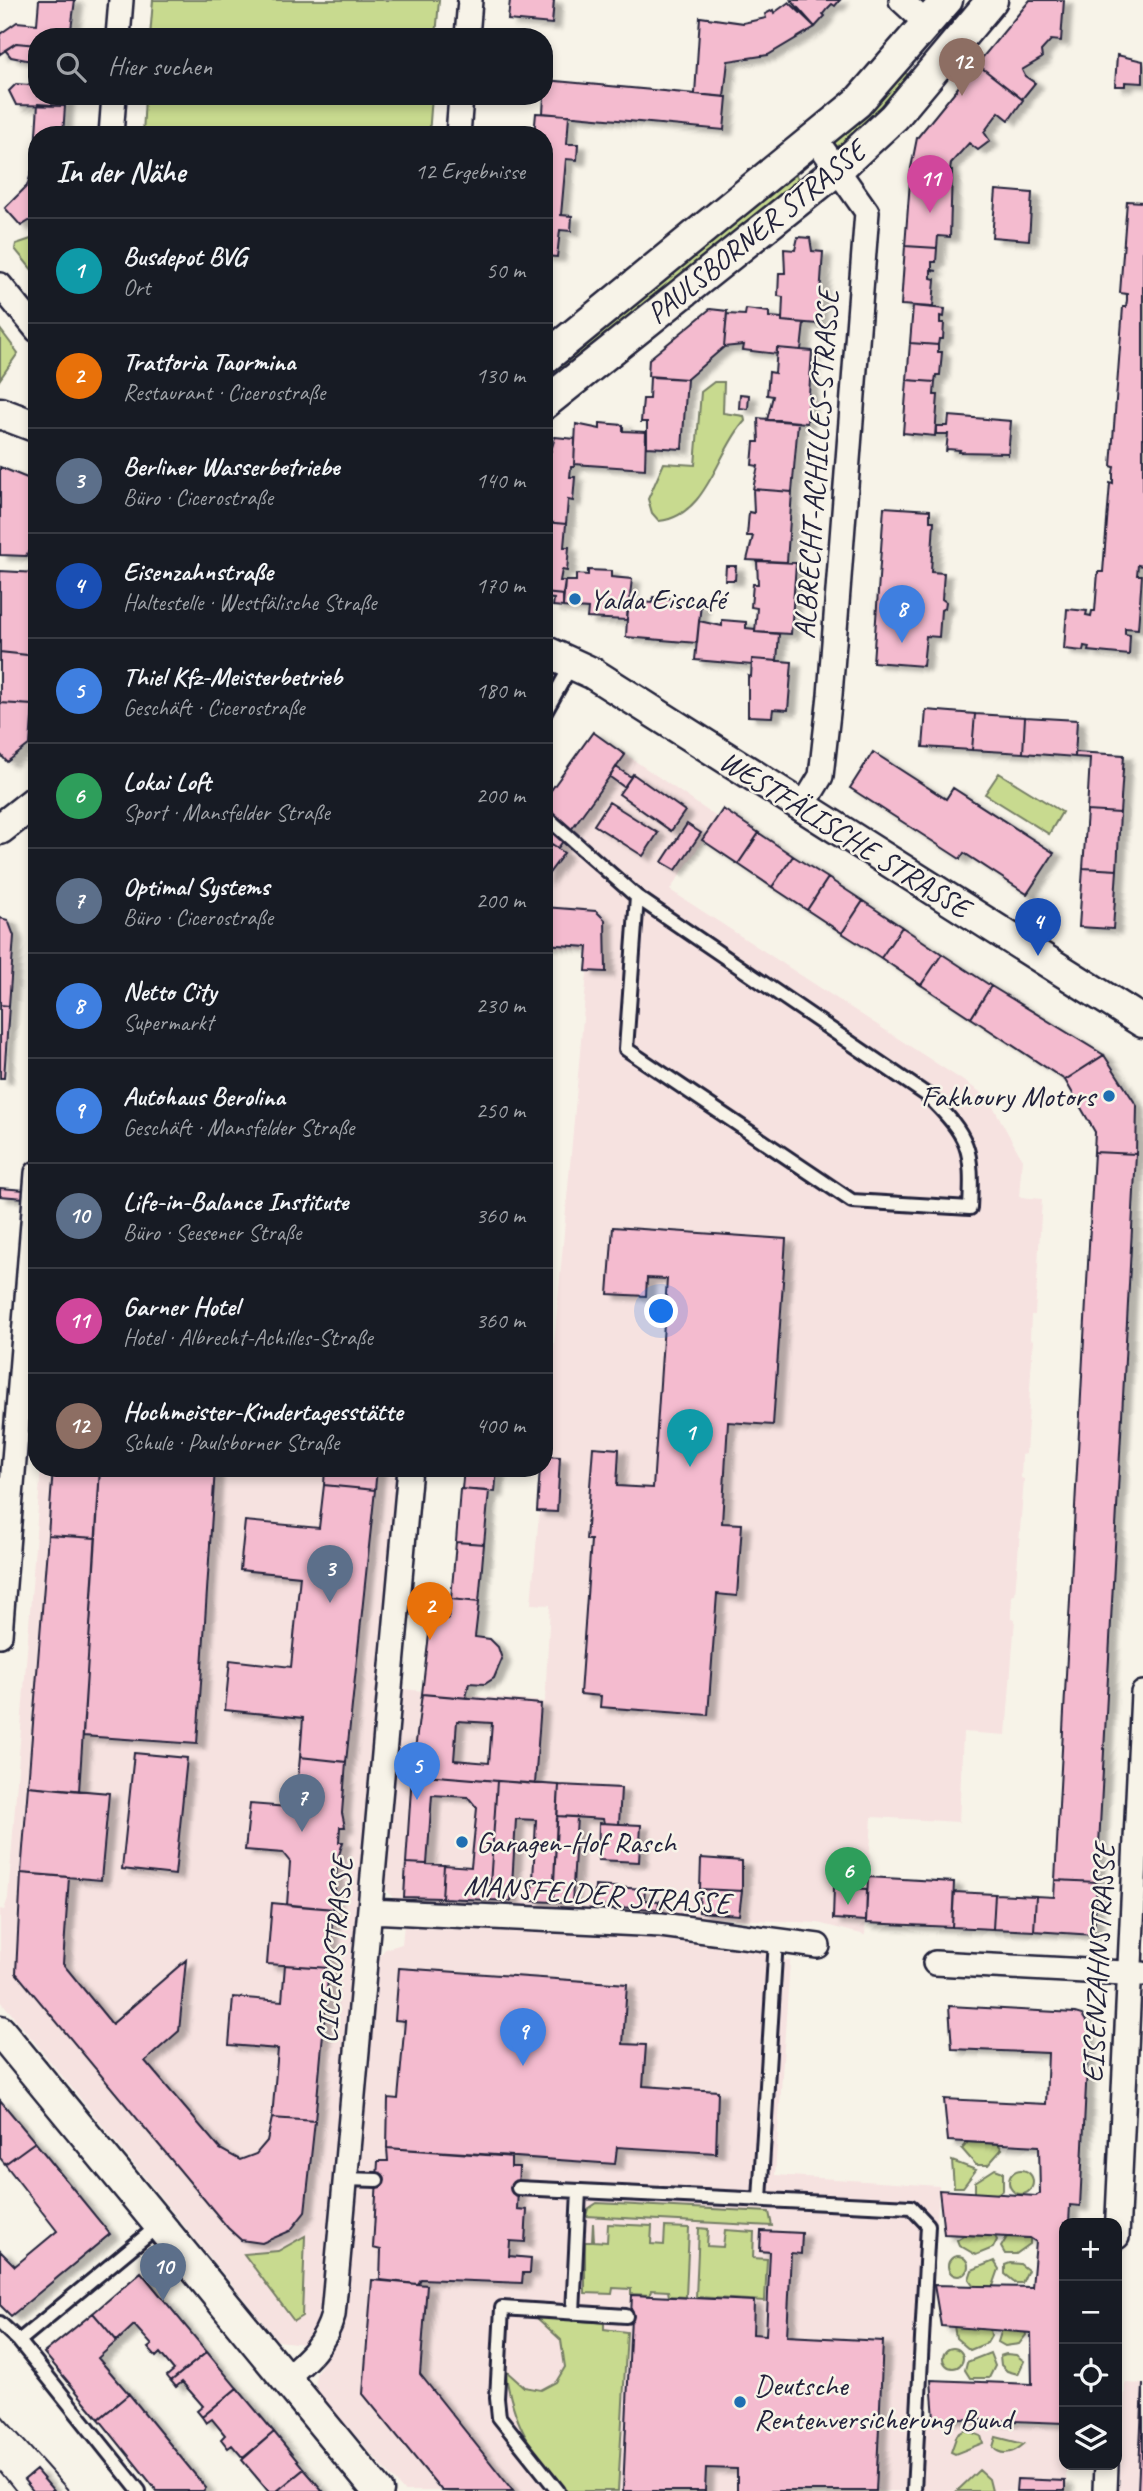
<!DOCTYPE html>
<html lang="de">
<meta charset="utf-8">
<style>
body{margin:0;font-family:Caveat,sans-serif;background:#242831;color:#f1f3f6}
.controls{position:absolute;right:21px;bottom:21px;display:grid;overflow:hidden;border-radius:14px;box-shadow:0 4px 10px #0003}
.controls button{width:63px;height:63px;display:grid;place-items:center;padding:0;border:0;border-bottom:2px solid #363941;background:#171b24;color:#f1f3f6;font:35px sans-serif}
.you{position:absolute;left:662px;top:1312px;width:24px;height:24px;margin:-18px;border:5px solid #fff;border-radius:50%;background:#1a73e8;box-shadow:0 0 0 10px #1a73e833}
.badge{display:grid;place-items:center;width:46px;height:46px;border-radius:50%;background:#2563eb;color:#fff;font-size:23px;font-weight:700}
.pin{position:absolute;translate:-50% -58px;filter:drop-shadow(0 2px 4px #0008)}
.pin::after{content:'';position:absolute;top:37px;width:24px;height:21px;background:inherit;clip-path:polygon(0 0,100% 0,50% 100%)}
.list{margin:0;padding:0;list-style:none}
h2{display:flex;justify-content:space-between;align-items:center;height:91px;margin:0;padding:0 28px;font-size:30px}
h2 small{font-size:23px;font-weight:400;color:#9ea1a6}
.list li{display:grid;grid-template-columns:46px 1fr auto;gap:21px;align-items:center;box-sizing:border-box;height:105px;padding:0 28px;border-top:2px solid #363941}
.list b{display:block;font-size:26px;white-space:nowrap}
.list p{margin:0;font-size:23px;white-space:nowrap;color:#9ea1a6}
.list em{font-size:23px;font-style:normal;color:#9ea1a6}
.icon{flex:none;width:38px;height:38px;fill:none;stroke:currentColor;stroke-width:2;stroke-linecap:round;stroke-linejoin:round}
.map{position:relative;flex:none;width:1143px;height:2491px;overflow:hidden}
.search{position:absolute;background:#171b24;box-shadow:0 4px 10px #0003;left:28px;top:28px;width:525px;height:77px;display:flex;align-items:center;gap:18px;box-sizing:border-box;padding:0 24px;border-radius:28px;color:#9ea1a6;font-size:26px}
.panel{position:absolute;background:#171b24;box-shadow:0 4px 10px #0003;left:28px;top:126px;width:525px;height:1351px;border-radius:28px}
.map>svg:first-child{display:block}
.built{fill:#f6e2e0}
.green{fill:#c8da8f;stroke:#757e65;stroke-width:2}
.building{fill:#f4bbcf;stroke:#22223b;stroke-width:2;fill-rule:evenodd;filter:url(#shadow)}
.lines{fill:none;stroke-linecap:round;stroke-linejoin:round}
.service-casing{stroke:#22223b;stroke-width:18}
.minor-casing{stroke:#22223b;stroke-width:28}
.tertiary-casing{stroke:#22223b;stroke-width:35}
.service{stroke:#f7f3e8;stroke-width:12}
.minor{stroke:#f7f3e8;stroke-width:23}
.tertiary{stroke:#f7f3e8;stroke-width:30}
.tram{stroke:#22223b;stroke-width:2}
.poi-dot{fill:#1f6fb2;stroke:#f7f3e8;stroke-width:2.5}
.labels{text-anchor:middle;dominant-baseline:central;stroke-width:5;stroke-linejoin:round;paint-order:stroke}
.street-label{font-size:30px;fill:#22223b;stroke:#f7f3e8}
.poi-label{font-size:30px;fill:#22223b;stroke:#f7f3e8;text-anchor:start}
</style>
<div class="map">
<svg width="1143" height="2491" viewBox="0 0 1143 2491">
<defs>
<filter id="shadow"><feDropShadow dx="8" dy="4.5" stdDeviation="2" flood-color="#0004"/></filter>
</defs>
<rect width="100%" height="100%" fill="#f7f3e8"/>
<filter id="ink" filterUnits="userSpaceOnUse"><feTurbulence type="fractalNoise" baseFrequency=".0143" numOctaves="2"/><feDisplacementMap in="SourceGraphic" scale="14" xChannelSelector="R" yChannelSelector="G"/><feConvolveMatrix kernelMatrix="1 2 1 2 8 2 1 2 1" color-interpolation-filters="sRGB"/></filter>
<g filter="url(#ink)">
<path class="built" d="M593 732 718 818 670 890 988 1097 1022 1159 1019 1197 1042 1199 1035 1315H1031L1030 1339 1033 1340 1026 1454 1022 1455 1021 1478 1024 1479 1015 1595H1012L1011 1618 1015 1619 1006 1735 963 1732 959 1822 872 1817 865 1935 818 1923 397 1903 384 1887 402 1689 545 1702 550 1605 531 1604 589 951 544 946V800Z
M41 1468H398L319 2316 315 2334 304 2344 278 2341 0 2000V1909L4 1910 8 1898Z
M404 1924 632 1931 754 1950 790 1961 775 2175 939 2186 927 2420 1064 2426 1067 2491H404L315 2390 316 2374 344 2326 378 1958 385 1949 402 1944Z
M1125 2383 1143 2384V2491H1119Z"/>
<path class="green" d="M153 0H439L436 37H150Z
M902 70 913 79 839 151 832 141Z
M145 96H432L429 135H143Z
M792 171 803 184 544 392V374L553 366Z
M37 237V276L15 249 16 244Z
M0 329 18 353 0 379Z
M714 382H724L723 413 744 416 745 421C717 451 708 516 659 521L652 513 648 499 664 463 695 465 701 392Z
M999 773 1062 812 1049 834 985 794Z
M968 2142 998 2144 1002 2149 988 2165H976L962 2149Z
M952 2161 976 2170 963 2187H954Z
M995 2169 1003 2172V2190L995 2195 975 2193V2182Z
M1009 2182a12 12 0 1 1 24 0a12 12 0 1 1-24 0Z
M597 2203 769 2212 772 2226 586 2216 588 2209Z
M593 2223 594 2241 607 2242 608 2224 652 2226 651 2244 664 2245 665 2227 689 2228 686 2297 669 2296 668 2291 651 2290 650 2295 631 2294V2289L613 2288 612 2294 585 2293V2242H592Z
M699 2228 708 2229 707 2246 723 2247 725 2230 754 2232 753 2258 767 2259 765 2301 696 2297Z
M965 2235 995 2236 997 2240 993 2248 976 2255 959 2245 957 2240Z
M305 2236 302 2316 294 2321 244 2254 278 2251Z
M1007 2237 1030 2238V2244L1016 2254H1005L1001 2247Z
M948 2266a10 10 0 1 1 20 0a10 10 0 1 1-20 0Z
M994 2261 999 2269 993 2286H974L969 2279 972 2270Z
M1010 2263 1020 2264 1028 2270 1022 2283H1016L1005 2274V2265Z
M536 2317 604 2323V2329L627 2332 618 2491H565C530 2447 514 2428 505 2370L524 2387 541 2390 556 2382 565 2367 561 2340Z
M954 2326 990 2328 991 2336 987 2343 970 2350 956 2338Z
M1002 2329 1025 2330 1026 2335 1019 2344 1005 2346 998 2342Z
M943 2358a10 10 0 1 1 20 0a10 10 0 1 1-20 0Z
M990 2353 995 2366 989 2378H970L965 2370 967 2362Z
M1006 2354 1016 2355 1024 2361 1018 2374 1007 2371 1001 2365 1000 2356Z
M965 2430 981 2436 983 2443 955 2454 951 2452 957 2435Z
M996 2437 1024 2444C1015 2452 1002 2458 993 2447Z
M979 2470 989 2479 992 2491H957Z"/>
<path class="building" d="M39 0H75L70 37H37V45L16 43 0 54V34L17 22 37 24Z
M510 0H554L552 24 508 20Z
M791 0H840L835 6 832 4 827 9 823 14 825 16 815 27Z
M1030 0H1064L1061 41 1051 40 1041 51 1042 58 1022 70 1025 76 1035 83 1022 99 977 64Z
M789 2 815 27 768 55 728 61 724 97 695 94 700 17 743 23 766 18 765 14 773 10 774 13Z
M16 43 37 45V96H66L65 106 16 105 9 91 16 84 30 85 32 61 11 57 5 50Z
M1117 55 1143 61V83L1125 82V86H1115Z
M977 64 1023 100 1009 120 999 112 984 132 990 141 978 150 969 143 951 163 950 171 911 168 917 138Z
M545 80 727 97 724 130 543 113Z
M38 104 65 106 63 135H37V216L21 226 5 208 27 186 34 164Z
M536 113 569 115 567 144H578L577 160 566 159 561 215 572 216 571 231 560 230 557 257 544 256V135H534Z
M911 168 952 171 950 237 938 236 937 248 905 246Z
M996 190 1032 193 1029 240 992 237Z
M1127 201 1143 202V566L1138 565 1137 575H1142L1138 629 1125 628V634L1130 635 1129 655 1088 651 1089 647 1084 646 1083 651 1064 649 1067 609 1087 611 1086 615 1091 616 1092 611H1095L1098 572H1103L1110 483 1113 484V473L1114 467 1111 466 1123 307H1126L1127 300V294L1120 293Z
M798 237 810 238 812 251 823 252 818 324 782 321 783 297 778 296 779 273H785L784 249 795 250Z
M905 246 937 248 936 262H932V270L937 271 931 270V278L935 279 933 307 901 305Z
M913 306 945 309 944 317 940 316V323H944L943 339H939L938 345 910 343Z
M710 309 727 311 724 347 687 379 648 376 649 359Z
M746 309 769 312V317L782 318V321L804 323 801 350 777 348V354L743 350 744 345 724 347 727 314 745 315Z
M910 343 938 345V352H942L940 375H936L935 382 907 380Z
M777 348 812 351 807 423 767 420 773 396 767 395 769 372 775 373Z
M650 377 687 379 682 449 647 447V422H641L643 399H649Z
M907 380 935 382 934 395H938L935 436 903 433Z
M740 394 749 395 748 409 739 408Z
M949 416 1011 421 1008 456V453L959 452 960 450 947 449 946 452 948 434H936V426H948Z
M758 418 798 422 792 492 753 489 758 466 752 465 754 442H759Z
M600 423 623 425V431L646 432 645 469 574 464 576 424 600 429Z
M555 437 575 439 574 467H571L570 477H575L573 501 568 500 566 524 544 522V450L551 451Z
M0 467 37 482V552H28L26 556 0 555Z
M753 489 792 492 787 562 747 560 753 536H747L749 512 754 513Z
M884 507 930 510V521H934L931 572 944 573 942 599 946 602 945 608 941 610 939 637 926 636 923 666 873 662Z
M544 522 566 524 564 547H569L567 571 562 570 560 581H565L563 595 544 593Z
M757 561 796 563 791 634 755 632 757 608 751 607 753 584H758Z
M726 566H736L735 580H725Z
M588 570 611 571V577L632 579 627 620 587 618 588 609 563 607 565 581H576V574L588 575Z
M0 571 37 573 36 656 0 652Z
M544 593 563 595V607L553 606 554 599 544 598Z
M653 597 677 599 676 604 701 603 697 643 626 637 628 601 653 603Z
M722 620 746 622V628L755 629V632L779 634 777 661 752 659V665L695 660 699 621 722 626Z
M0 652 36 656 33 705 0 703Z
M752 659 792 662 788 710 773 709 772 717 748 716V676L751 677Z
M0 703 33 705 30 744 7 762 0 754Z
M926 710 975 714 972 750 923 747Z
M975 714 1025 717 1023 753 972 750Z
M1025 717 1077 720 1075 757 1023 753Z
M593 732 625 755 558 848 544 839V800Z
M873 752 946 799 953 788 1054 853 1027 894 964 853 960 859 850 788Z
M1075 752 1124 755 1120 813 1087 811 1090 758 1075 757Z
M616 767 631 777 624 787 610 777Z
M633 774 685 811 671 831 619 794Z
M609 802 658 833 643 856 594 825Z
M723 809 759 833 738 864 702 840Z
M1087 811 1120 813 1117 870 1083 868Z
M687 824 701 833 676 870 662 862Z
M759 833 793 856 772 887 738 864Z
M544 839 564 853 544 880Z
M793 856 828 878 807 910 772 887Z
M1083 868 1117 870 1113 929 1079 927Z
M828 878 863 901 842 933 807 910Z
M863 901 902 927 881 958 842 933Z
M544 907 596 911 605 920 606 972 586 971 588 947 544 944Z
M0 918 8 920 14 936 9 1006 0 1005Z
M902 927 942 954 921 985 881 958Z
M942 954 991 986 971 1018 921 985Z
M991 986 1104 1055 1065 1080 971 1018Z
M0 1005 9 1006 4 1078H0Z
M1104 1055 1137 1106 1136 1154 1094 1152 1095 1132 1065 1080Z
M1094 1152 1136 1154 1097 1882 1055 1880Z
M0 1188 37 1191V1199L0 1196Z
M613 1227 786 1239 773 1425 728 1422 722 1523 742 1524 737 1596 717 1594 708 1715 600 1707 601 1696 580 1694 591 1540H586L593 1447 619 1449 617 1486 653 1488 667 1279 647 1278 646 1296 608 1294Z
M544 1456 560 1457 557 1512 537 1511 540 1468H544Z
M53 1468H100L96 1538 48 1535Z
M100 1468H215L197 1744 83 1736Z
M325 1468H377L375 1490 324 1485Z
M464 1468H497L495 1492 462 1489Z
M324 1485 375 1490 346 1762 300 1757 303 1718 225 1710 230 1660 291 1667 300 1576 240 1570 245 1521 319 1528Z
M460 1489 489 1491 484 1544 456 1542Z
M48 1535 96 1538 79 1791 28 1786Z
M456 1542 484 1544 479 1602 451 1599Z
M451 1599 479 1602 475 1637 490 1639 498 1647 502 1659 494 1678 485 1684 469 1683 466 1698 422 1694 431 1617 448 1619Z
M422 1694 541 1704 535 1784 412 1774ZM457 1721 492 1723 489 1763 454 1760Z
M134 1753 187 1758 175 1875 122 1869Z
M300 1757 346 1762 342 1813 345 1827H340L339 1842H343L338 1858 333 1909 287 1905 290 1862 283 1853 245 1850 250 1804 288 1807 296 1800Z
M412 1774 497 1781 489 1900 442 1898 444 1865 471 1867 477 1808 468 1797 432 1795 427 1864 406 1863Z
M497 1781 559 1785 553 1902 532 1901 536 1820 516 1819 511 1901 489 1900Z
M559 1785 621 1788 619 1824 604 1823 603 1819 557 1816Z
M28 1786 109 1793 101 1880 21 1873Z
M557 1816 577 1817 572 1903 553 1902Z
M599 1823 641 1825 639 1862 598 1860Z
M701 1858 742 1861V1891L700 1889Z
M406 1863 444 1865 442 1898 404 1897Z
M21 1873 69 1877 63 1964 112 2024 186 1960 179 2031 145 2061 220 2149 240 2160 256 2154 267 2141 272 2118 315 2121 305 2212 290 2231 262 2243 241 2240 228 2228 16 1973Z
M868 1877 954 1882 952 1927 866 1923Z
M1055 1880 1097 1882 1094 1935 1034 1931 1036 1896 1054 1897Z
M595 1886 645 1889 644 1900 659 1901 658 1909 594 1906Z
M834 1887 867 1889 866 1921 833 1919Z
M700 1889 742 1891 739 1915 699 1912Z
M954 1892 995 1894 993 1929 952 1927Z
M995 1894 1036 1896 1034 1931 993 1929Z
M272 1903 333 1909 329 1968 267 1964Z
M285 1965 329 1968 315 2121 272 2118 278 2049 229 2045 233 1997 282 2001Z
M399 1968 627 1984 623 2044 646 2045 643 2086 718 2091 716 2153 617 2147 615 2164 387 2148 388 2098 398 2099 405 2021 395 2020Z
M949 2006 1075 2013 1082 2015 1089 2026 1080 2206 1070 2205 1069 2223H1064V2423L934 2418 931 2380 1032 2384 1031 2333 941 2326 934 2285 1032 2287 1036 2242 1030 2238 944 2234 939 2190 1036 2196 1040 2193 1039 2146 948 2141 944 2099 1046 2104 1048 2053 952 2049Z
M0 2100 35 2142 5 2164 0 2158Z
M35 2142 110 2234 11 2316 0 2305V2251L15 2266 57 2231 5 2164Z
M387 2148 511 2156V2167H519L517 2209 527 2210 525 2242 510 2241 509 2256 531 2258 530 2273H523L522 2283 421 2279 418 2284 380 2280 381 2250 373 2248 378 2161H388Z
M761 2231 802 2233 801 2254 791 2253 787 2336 883 2341 876 2491H737V2469L706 2468 705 2491H623L632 2295 754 2301 753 2334 766 2335 770 2252 760 2251Z
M141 2272 207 2352 171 2381 167 2376 174 2370 160 2353 156 2357 148 2348 152 2345 134 2325 117 2341 93 2313Z
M372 2280 427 2285 420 2374 513 2491H442L363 2394Z
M93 2313 117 2341 98 2358 129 2394 99 2419 44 2353Z
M207 2352 237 2388 202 2417 197 2411 203 2406 182 2382 176 2387 171 2381Z
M1143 2384V2491H1138Z
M237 2388 274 2432 243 2458 232 2445 228 2448 221 2439 225 2435 212 2419 206 2423 202 2417Z
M129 2394 206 2488 203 2491H157L99 2419Z
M274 2432 304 2469 277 2491H268L242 2460Z
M304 2469 323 2491H277Z
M36 2470 54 2491H33L24 2480Z
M1017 2479 1065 2481V2491H1016Z"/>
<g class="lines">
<defs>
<path id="service" d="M544 714 572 664
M544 815 637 897 927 1095C970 1137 973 1149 970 1208L852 1201 626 1049 637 897
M344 2179 377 2180
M518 2188 911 2207 928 2225 914 2491
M760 2199 776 1940
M573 2313 579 2191
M0 2323 19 2341 139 2491
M19 2341 159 2225
M558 2491 499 2417 497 2398 502 2308 626 2316"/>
<path id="minor" d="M901 0 927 24
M118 37 121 0
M467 37 470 0
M111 135 114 96
M458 135 461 96
M0 285 37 330
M803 806 821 776 830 695 867 212 815 138
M0 1635 37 1173
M370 1911 661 1925 818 1946
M935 1963 1143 1974
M1117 2237 1143 1693
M286 2378C308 2359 325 2344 333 2315L410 1468
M1105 2491 1106 2465"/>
<path id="tertiary" d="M544 359 857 103 947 0
M544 404 838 169 894 117 992 0
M0 413 37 427
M544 651 592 673 1143 1022
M0 829 37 800
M0 2031 378 2491"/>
</defs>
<use href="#service" class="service-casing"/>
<use href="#minor" class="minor-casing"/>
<use href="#tertiary" class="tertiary-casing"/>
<use href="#service" class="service"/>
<use href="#minor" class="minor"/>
<use href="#tertiary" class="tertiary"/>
<path class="tram" d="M0 2414 69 2491
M0 2471 16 2491"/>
</g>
</g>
<g class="poi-dot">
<circle cx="575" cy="599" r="7"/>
<circle cx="1109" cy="1096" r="7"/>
<circle cx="462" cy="1842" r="7"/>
<circle cx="740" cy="2402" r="7"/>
</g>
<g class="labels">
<g class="street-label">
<text transform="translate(756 232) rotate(-39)">PAULSBORNER STRASSE</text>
<text transform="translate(816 464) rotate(-86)">ALBRECHT-ACHILLES-STRASSE</text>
<text transform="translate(845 834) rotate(32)">WESTFÄLISCHE STRASSE</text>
<text transform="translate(597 1894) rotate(4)">MANSFELDER STRASSE</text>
<text transform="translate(334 1950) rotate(-85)">CICEROSTRASSE</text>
<text transform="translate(1098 1963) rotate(-87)">EISENZAHNSTRASSE</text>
</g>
<g class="poi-label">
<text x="589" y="599">Yalda Eiscafé</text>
<text x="1095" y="1096" text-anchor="end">Fakhoury Motors</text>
<text x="476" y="1842">Garagen-Hof Rasch</text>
<text x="754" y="2385">Deutsche<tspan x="754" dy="34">Rentenversicherung Bund</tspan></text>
</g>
</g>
</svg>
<div class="controls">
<button>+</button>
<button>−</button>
<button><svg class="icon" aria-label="locate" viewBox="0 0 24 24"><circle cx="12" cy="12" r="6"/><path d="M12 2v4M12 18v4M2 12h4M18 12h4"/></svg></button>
<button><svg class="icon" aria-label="layers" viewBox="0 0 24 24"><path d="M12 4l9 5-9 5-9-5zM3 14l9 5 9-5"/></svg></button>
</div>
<div class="you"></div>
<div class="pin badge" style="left:690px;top:1467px;background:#0f9aa8">1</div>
<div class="pin badge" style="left:430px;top:1640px;background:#e8710a">2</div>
<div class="pin badge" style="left:330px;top:1603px;background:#5c6f8a">3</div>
<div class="pin badge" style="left:1038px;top:956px;background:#1a4fb4">4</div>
<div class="pin badge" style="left:417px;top:1800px;background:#3f7fe0">5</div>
<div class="pin badge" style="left:848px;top:1905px;background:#2e9e5b">6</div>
<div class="pin badge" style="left:302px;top:1832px;background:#5c6f8a">7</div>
<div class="pin badge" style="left:902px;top:643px;background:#3f7fe0">8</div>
<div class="pin badge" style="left:523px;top:2066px;background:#3f7fe0">9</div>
<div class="pin badge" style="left:163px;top:2301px;background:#5c6f8a">10</div>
<div class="pin badge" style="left:930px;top:213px;background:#d1479c">11</div>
<div class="pin badge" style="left:962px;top:96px;background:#8d6e63">12</div>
<div class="search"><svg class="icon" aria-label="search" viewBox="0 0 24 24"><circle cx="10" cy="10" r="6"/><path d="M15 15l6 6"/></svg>Hier suchen</div>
<section class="panel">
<h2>In der Nähe<small>12 Ergebnisse</small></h2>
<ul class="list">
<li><span class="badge" style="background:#0f9aa8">1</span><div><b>Busdepot BVG</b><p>Ort</p></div><em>50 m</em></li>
<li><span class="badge" style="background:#e8710a">2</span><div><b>Trattoria Taormina</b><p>Restaurant · Cicerostraße</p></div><em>130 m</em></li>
<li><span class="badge" style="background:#5c6f8a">3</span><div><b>Berliner Wasserbetriebe</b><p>Büro · Cicerostraße</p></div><em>140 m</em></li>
<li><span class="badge" style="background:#1a4fb4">4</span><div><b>Eisenzahnstraße</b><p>Haltestelle · Westfälische Straße</p></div><em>170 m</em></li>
<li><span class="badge" style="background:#3f7fe0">5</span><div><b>Thiel Kfz-Meisterbetrieb</b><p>Geschäft · Cicerostraße</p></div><em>180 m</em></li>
<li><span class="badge" style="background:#2e9e5b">6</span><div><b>Lokai Loft</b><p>Sport · Mansfelder Straße</p></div><em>200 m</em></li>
<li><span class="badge" style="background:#5c6f8a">7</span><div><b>Optimal Systems</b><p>Büro · Cicerostraße</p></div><em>200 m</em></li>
<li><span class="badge" style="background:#3f7fe0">8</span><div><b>Netto City</b><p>Supermarkt</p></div><em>230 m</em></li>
<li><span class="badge" style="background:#3f7fe0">9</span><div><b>Autohaus Berolina</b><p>Geschäft · Mansfelder Straße</p></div><em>250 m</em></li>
<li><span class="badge" style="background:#5c6f8a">10</span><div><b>Life-in-Balance Institute</b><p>Büro · Seesener Straße</p></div><em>360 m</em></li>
<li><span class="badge" style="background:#d1479c">11</span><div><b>Garner Hotel</b><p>Hotel · Albrecht-Achilles-Straße</p></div><em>360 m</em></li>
<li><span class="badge" style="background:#8d6e63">12</span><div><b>Hochmeister-Kindertagesstätte</b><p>Schule · Paulsborner Straße</p></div><em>400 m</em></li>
</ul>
</section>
</div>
